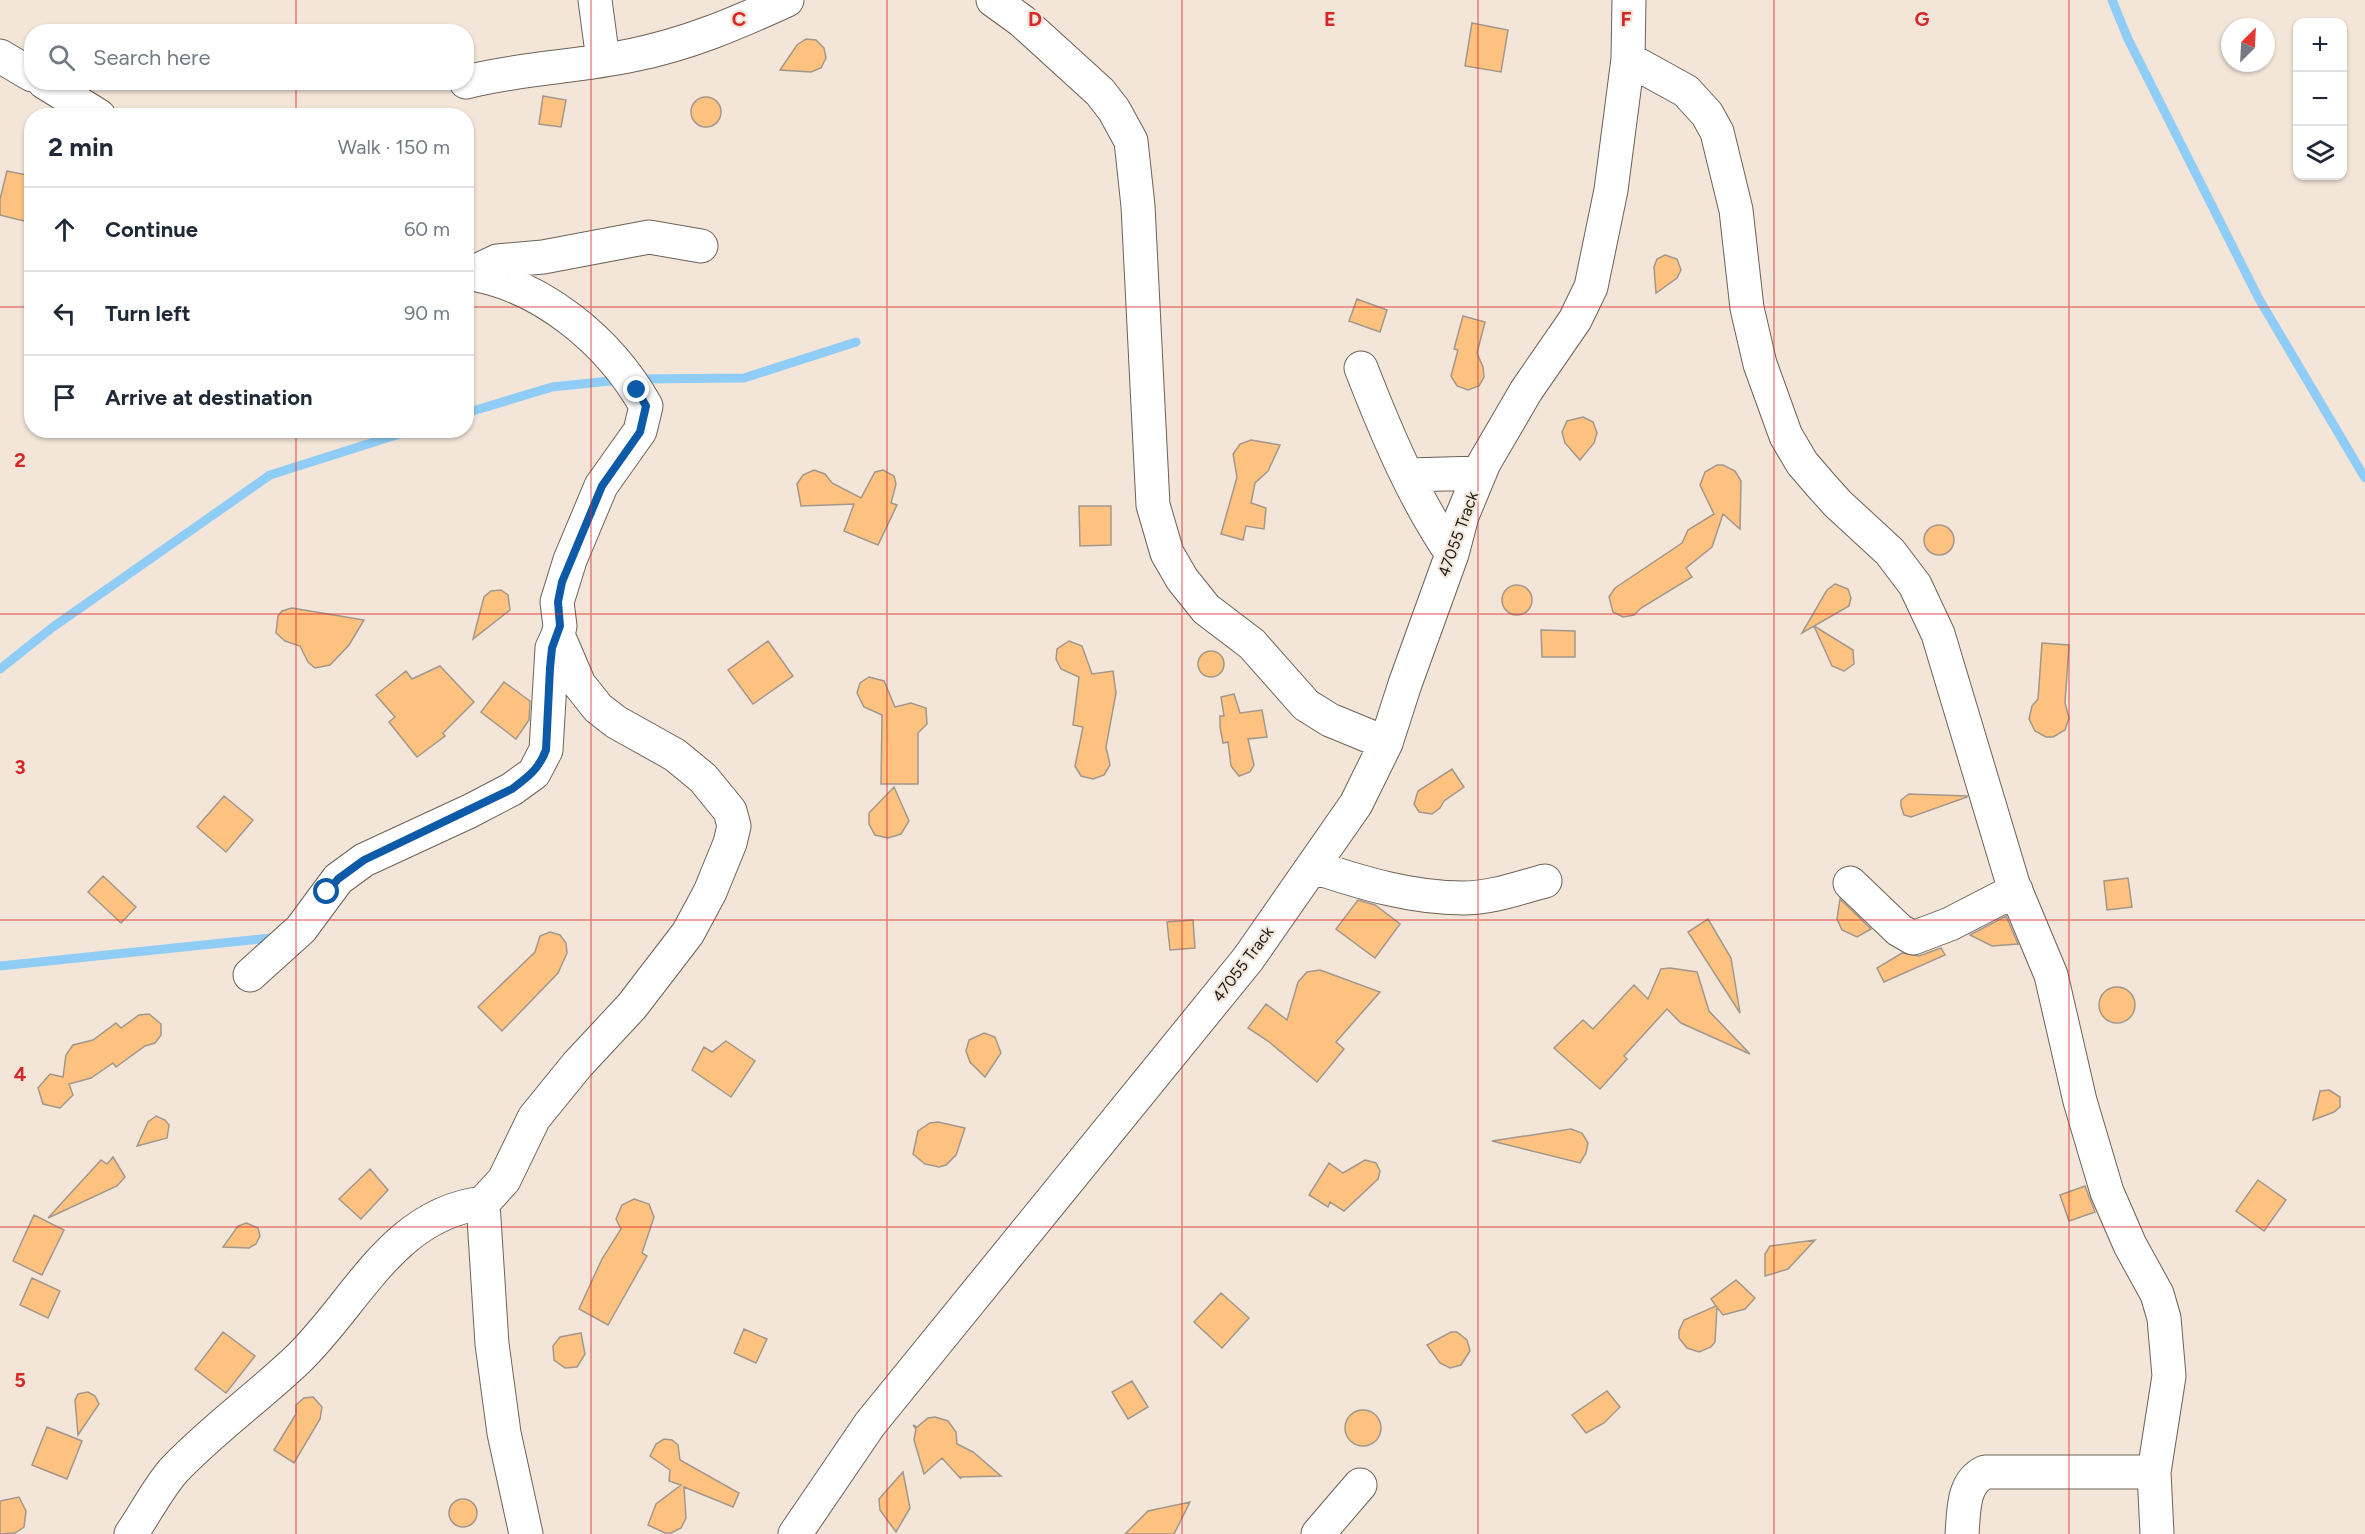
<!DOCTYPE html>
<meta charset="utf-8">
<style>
body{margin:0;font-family:Figtree,sans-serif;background:#f6f6f7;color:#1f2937}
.controls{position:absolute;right:18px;top:18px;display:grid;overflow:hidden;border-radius:12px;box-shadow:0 2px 4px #0004}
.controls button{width:54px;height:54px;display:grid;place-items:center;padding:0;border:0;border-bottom:2px solid #e0e1e3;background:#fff;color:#1f2937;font:30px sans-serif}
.compass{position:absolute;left:2221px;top:18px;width:54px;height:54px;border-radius:50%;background:#fff;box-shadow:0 2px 4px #0004;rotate:24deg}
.stop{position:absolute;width:18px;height:18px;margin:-14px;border:4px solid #0d5aa8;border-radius:50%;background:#fff}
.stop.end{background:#0d5aa8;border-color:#fff;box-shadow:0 2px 6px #0008}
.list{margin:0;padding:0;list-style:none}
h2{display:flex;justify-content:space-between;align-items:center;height:78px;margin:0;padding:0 24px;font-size:26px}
h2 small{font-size:20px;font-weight:400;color:#747a83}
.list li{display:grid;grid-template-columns:39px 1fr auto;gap:18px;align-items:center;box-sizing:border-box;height:84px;padding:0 24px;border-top:2px solid #e0e1e3}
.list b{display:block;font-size:22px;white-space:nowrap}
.list em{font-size:20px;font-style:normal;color:#747a83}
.icon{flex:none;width:33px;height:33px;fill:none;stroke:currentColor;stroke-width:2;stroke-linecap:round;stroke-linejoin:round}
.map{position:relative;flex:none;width:2365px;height:1534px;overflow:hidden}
.search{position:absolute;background:#fff;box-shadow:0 2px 4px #0004;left:24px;top:24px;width:450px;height:66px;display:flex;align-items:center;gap:15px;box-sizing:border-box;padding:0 21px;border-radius:24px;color:#747a83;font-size:22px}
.panel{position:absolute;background:#fff;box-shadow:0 2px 4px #0004;left:24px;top:108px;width:450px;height:330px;border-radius:24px}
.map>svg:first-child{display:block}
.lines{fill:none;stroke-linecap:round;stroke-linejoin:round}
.stream{stroke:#8fccf6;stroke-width:9}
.building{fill:#fec280;stroke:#a3978b;stroke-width:1.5}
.street-casing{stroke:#6c6257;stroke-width:35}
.street{stroke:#fff;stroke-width:33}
.route{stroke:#0d5aa8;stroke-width:8}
.grid{fill:none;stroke:#d62828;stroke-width:1.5;stroke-opacity:0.55}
.labels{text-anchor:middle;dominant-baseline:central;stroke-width:4.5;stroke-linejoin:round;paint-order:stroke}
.street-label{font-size:16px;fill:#1b1713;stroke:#f3e6d9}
.grid-label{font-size:20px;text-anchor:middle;font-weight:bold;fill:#d62828;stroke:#f3e6d9;stroke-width:4.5;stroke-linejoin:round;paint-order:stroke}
</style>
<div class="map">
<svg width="2365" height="1534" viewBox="0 0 2365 1534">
<rect width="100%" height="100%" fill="#f3e6d9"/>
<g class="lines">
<path class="stream" d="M2112 0 2128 39 2259 299 2365 478
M639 379 744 378 856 342
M466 413 552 387 619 380
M0 669 53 627 270 475 412 430
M0 966 270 938"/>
</g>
<path class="building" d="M1472 23 1508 30 1501 72 1465 66Z
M806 39 816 40 824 48 826 58 821 68 811 72 780 70 797 45Z
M543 96 566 100 561 127 539 124Z
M691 112a15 15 0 1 1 30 0a15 15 0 1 1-30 0Z
M7 171 32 176V223L0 215V199Z
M1665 255 1677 259 1681 270 1677 278 1656 293 1654 267 1657 259Z
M1357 299 1387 310 1380 332 1349 321Z
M1463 316 1485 322 1477 353 1483 367 1484 377 1479 386 1468 390 1457 386 1451 376 1458 350 1454 349Z
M1583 417 1593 422 1597 433 1594 443 1580 460 1565 443 1562 432 1567 421Z
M1251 440 1280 445 1268 471 1255 483 1251 503 1266 508 1264 529 1246 526 1243 540 1221 534 1237 477 1233 454 1240 444Z
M1717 465H1723L1735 471 1741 481 1740 529 1723 514 1712 547 1686 568 1692 577 1641 608 1634 615 1623 617 1613 612 1609 597 1615 588 1682 543 1688 530 1714 514 1700 485 1705 472Z
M814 470 825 474 832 483 861 498 875 472 883 470 894 476 896 484 891 503 897 505 878 545 844 531 854 504 801 506 797 484 803 475Z
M1079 506H1111V545L1080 546Z
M1924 540a15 15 0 1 1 30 0a15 15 0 1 1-30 0Z
M1835 584 1848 589 1851 598 1849 606 1814 626 1853 650 1854 664 1844 671 1832 666 1814 626 1802 633 1827 590Z
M1502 600a15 15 0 1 1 30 0a15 15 0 1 1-30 0Z
M501 590 508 595 510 610 473 639 484 597 491 591Z
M292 608 364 620 349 645 330 665 315 668 308 662 300 646 285 641 276 633 278 616 282 611Z
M1541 630 1575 631V657H1542Z
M768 641 793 676 753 704 728 670Z
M1069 641 1082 646 1092 674 1113 671 1116 693 1106 747 1110 765 1104 775 1093 779 1081 776 1075 766 1083 727 1073 725 1079 677 1061 669 1056 659 1057 649Z
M2042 643 2069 645 2065 703 2069 718 2065 730 2053 737H2046L2035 731 2029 719 2032 706 2038 699Z
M1198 664a13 13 0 1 1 26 0a13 13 0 1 1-26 0Z
M440 666 474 702 443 733 445 736 417 757 389 722 395 717 376 695 406 671 412 679Z
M869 677 884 681 895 707 911 703 926 708 927 724 918 733V784H881L882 715 864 707 857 693 860 683Z
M504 682 530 701 529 720 516 739 481 712Z
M1234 694 1240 713 1262 710 1267 737 1248 739 1254 765 1250 772 1239 776 1231 766 1228 742 1223 743 1220 727V716H1224L1221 697Z
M1452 769 1464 787 1444 801 1440 808 1432 814 1419 812 1414 804 1418 791Z
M894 787 909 821 901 834 888 838 875 835 869 824V813Z
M1909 794 1967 796V797L1911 817 1904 815 1901 806V800Z
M224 796 253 820 226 852 197 827Z
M103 876 136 907 121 923 88 892Z
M2128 878 2132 907 2107 910 2104 881Z
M1840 899 1871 929 1857 937 1842 930 1837 919Z
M1358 900 1375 905 1400 924 1375 958 1336 929Z
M2006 916 2018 944 1992 946 1970 935Z
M1708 919 1731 958 1740 1013 1688 932Z
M1193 920 1195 948 1170 950 1167 922Z
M550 932 560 935 566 943 567 953 558 973 502 1031 478 1007 535 952 540 936Z
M1941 948 1945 955 1884 982 1877 968 1902 953 1919 956Z
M1670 968 1697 972 1709 1011 1750 1054 1681 1023 1667 1009 1624 1056 1627 1059 1600 1089 1554 1048 1583 1020 1593 1029 1634 985 1648 999 1661 969Z
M1320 970 1380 992 1336 1042 1344 1049 1317 1082 1268 1041 1248 1028 1266 1004 1287 1020 1298 982 1307 972Z
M2099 1005a18 18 0 1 1 36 0a18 18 0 1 1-36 0Z
M149 1014 161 1024V1035L155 1043 145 1046 116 1067 113 1063 91 1078 69 1084 73 1095 60 1108 43 1104 38 1088 50 1074 63 1077 66 1055 73 1045 93 1040 116 1023 121 1028 139 1015Z
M984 1033 995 1037 1001 1053 985 1077 970 1062 966 1051 969 1040Z
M726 1041 755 1061 731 1097 692 1070 704 1047 712 1052Z
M2329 1090 2340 1097V1107L2334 1112 2313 1120 2320 1091Z
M156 1116 165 1120 169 1125 167 1138 137 1146 148 1122Z
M938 1122 965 1128 956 1155 946 1165 939 1167 925 1164 913 1154 918 1131 930 1123Z
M1571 1129 1582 1133 1588 1143 1586 1153 1580 1163 1492 1141Z
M113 1157 125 1177 117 1186 48 1218 101 1160 107 1164Z
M1365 1160 1376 1163 1380 1171 1378 1179 1344 1211 1330 1202 1328 1207 1309 1195 1329 1163 1343 1173Z
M370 1169 388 1190 361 1219 339 1199Z
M2258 1180 2286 1200 2264 1231 2236 1211Z
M2085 1186 2095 1212 2069 1221 2060 1195Z
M634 1199 649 1204 654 1217 642 1253 647 1256 608 1325 579 1309 602 1259 621 1229 616 1219 622 1205Z
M34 1215 64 1230 42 1275 13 1261Z
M246 1223 258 1228 260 1236 256 1244 249 1248 223 1247 238 1226Z
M1815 1240 1788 1269 1765 1276V1254L1770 1246Z
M32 1278 60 1291 48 1318 20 1305Z
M1736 1280 1755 1298 1745 1309 1723 1315 1717 1307 1715 1342 1711 1347 1699 1352 1687 1348 1679 1338V1331L1684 1320 1716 1306 1711 1299Z
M1221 1293 1249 1318 1222 1348 1194 1322Z
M744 1329 767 1339 756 1363 734 1353Z
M223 1332 255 1356 226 1393 195 1369Z
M1451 1332H1457L1467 1340 1470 1351 1461 1365 1450 1368 1440 1363 1427 1345Z
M581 1333 585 1354 577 1367 565 1368 554 1360 553 1346 560 1337Z
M1132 1381 1148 1407 1128 1419 1112 1392Z
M1607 1391 1620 1407 1604 1423 1586 1433 1572 1415Z
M88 1392 95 1396 99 1404 78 1435 75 1400 78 1394Z
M313 1397 322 1407 320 1419 294 1463 274 1450 296 1414V1405L304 1398Z
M1345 1428a18 18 0 1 1 36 0a18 18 0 1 1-36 0Z
M935 1417 948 1421 956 1432 957 1444 973 1452 1001 1476 960 1477 961 1479 942 1458 924 1474 914 1440 916 1429 913 1425 917 1427 928 1418Z
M47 1427 82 1441 67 1479 32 1465Z
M664 1439 672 1440 678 1445 680 1460 739 1493 733 1507 684 1487 686 1518 681 1528 671 1533H665L648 1525 656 1504 681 1485 669 1481 670 1470 650 1456 656 1444Z
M903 1472 910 1508 896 1532 880 1510 879 1499Z
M19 1497 26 1511 24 1527 15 1533 0 1534V1501Z
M449 1513a14 14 0 1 1 28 0a14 14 0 1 1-28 0Z
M1190 1502 1174 1534H1125L1148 1511Z"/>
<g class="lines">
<defs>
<path id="street" d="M595 0 603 60
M993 0 1022 21 1100 92 1114 110 1131 141 1138 206 1153 505 1167 553 1182 579 1206 609 1252 644 1306 705 1330 720 1386 743
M0 56 32 75
M1628 59 1686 91 1707 114 1717 132 1736 210 1747 308 1760 364 1786 436 1802 463 1820 484 1838 504 1890 552 1915 585 1938 634 2013 884 2051 975 2080 1101 2107 1192 2130 1245 2157 1294 2164 1318 2169 1376 2154 1472 2157 1534
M44 82 99 116
M466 82C521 68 578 67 633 55 688 44 737 23 787 0
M466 273C542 284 610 342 646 406L640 431 601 486 570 560 557 602 560 626 558 635 579 684 598 708 616 722 675 755 703 778 730 811 734 826 730 843 710 892 688 933 632 1006 577 1065 534 1118 504 1180 483 1203 492 1344 504 1433 526 1534
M470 274 497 261 543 257 649 237 701 246
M1361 368C1386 432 1413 497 1452 554
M1408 475 1480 473
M1314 867C1362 883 1412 898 1463 898 1491 898 1518 888 1545 881
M1850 883 1899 930 1913 938 1950 924 2016 890
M250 975 301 929 338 879 364 860 470 811 512 789 534 773 546 750 552 648 558 635
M131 1534C145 1514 158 1488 174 1470 212 1430 257 1398 297 1360 356 1304 392 1214 483 1203
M795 1534 870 1424 1248 959 1356 804 1386 743 1405 684 1452 554 1462 516 1484 463 1526 391 1575 320 1591 287 1611 190 1628 59 1629 0
M1318 1534 1360 1485
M1962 1534C1964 1511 1962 1483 1985 1472H2154"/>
</defs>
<use href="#street" class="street-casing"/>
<use href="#street" class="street"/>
</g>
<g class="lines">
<path class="route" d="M327 892 338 879 364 860 512 789C528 777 539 769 546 750L550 668 552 648 560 626 558 602 562 582 602 486 640 432 646 406 637 390"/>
</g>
<path class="grid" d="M296 0V32M591 0V1534M887 0V1534M1182 0V1534M1478 0V1534M1774 0V1534M2069 0V1534M296 82V116M0 307H32M466 307H2365M296 430V1534M0 614H2365M0 920H2365M0 1227H2365"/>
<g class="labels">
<g class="street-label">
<text transform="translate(1458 534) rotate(-70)">47055 Track</text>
<text transform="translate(1243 964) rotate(-53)">47055 Track</text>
</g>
</g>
<g class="grid-label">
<text x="739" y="26">C</text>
<text x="1035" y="26">D</text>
<text x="1330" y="26">E</text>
<text x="1626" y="26">F</text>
<text x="1922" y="26">G</text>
<text x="20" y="467">2</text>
<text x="20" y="774">3</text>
<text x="20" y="1081">4</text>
<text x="20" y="1387">5</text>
</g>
</svg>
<div class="controls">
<button>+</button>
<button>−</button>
<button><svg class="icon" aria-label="layers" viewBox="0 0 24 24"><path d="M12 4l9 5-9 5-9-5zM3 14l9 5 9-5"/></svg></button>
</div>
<svg class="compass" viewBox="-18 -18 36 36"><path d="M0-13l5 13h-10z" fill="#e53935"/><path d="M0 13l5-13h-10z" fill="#747a83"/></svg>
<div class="stop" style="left:327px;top:892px"></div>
<div class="stop end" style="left:637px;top:390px"></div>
<div class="search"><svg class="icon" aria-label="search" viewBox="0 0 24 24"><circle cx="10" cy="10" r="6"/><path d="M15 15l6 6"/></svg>Search here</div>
<section class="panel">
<h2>2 min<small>Walk · 150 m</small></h2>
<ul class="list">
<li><svg class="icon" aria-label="ahead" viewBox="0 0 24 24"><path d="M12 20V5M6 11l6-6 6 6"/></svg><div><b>Continue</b></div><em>60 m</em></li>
<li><svg class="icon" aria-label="left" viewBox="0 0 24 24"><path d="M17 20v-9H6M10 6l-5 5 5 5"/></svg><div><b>Turn left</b></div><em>90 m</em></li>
<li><svg class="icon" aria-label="arrive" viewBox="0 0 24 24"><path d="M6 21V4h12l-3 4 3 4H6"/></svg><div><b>Arrive at destination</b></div></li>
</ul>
</section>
</div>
